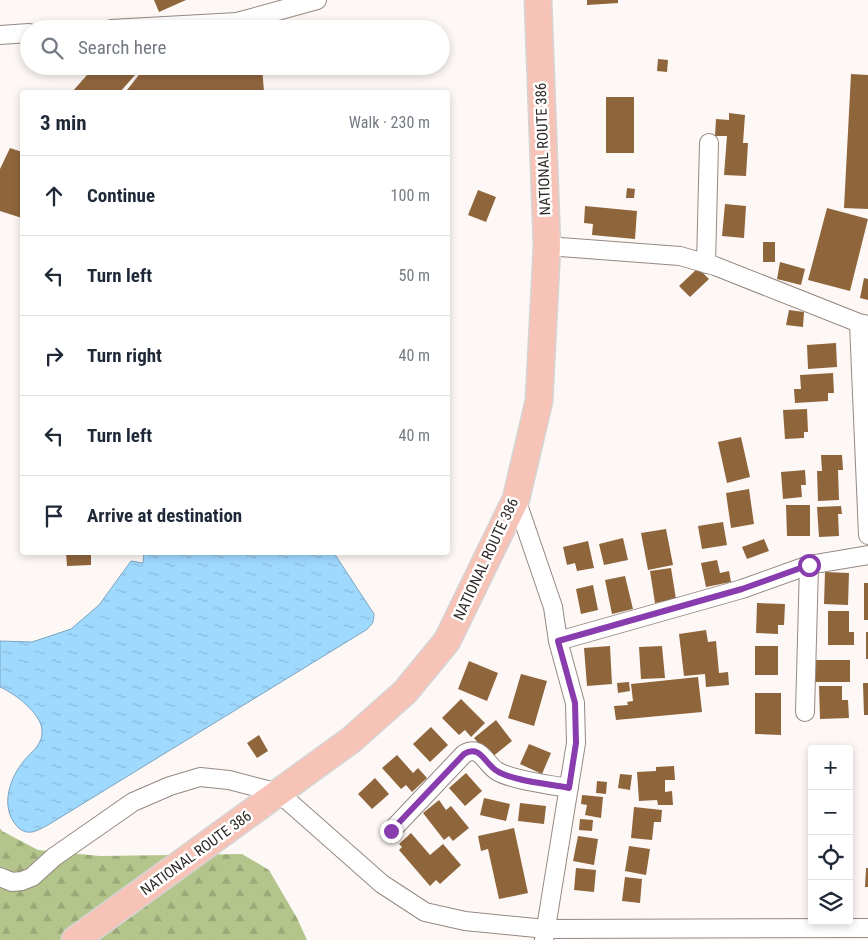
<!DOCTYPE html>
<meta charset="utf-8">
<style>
body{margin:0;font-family:"Roboto Condensed",sans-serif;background:#f2f2f3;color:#1f2937}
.controls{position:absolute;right:15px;bottom:15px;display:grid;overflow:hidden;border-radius:5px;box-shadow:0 2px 8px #0003}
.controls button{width:45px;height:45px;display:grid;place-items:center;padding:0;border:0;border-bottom:1px solid #e0e1e3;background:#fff;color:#1f2937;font:25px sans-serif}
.stop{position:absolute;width:15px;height:15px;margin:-11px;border:4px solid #893cae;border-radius:50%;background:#fff}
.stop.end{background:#893cae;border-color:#fff;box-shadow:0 1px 5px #0008}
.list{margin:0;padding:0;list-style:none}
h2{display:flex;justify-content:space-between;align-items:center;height:65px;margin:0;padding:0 20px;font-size:21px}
h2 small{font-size:16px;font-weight:400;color:#747a83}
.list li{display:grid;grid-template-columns:32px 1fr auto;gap:15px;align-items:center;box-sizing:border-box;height:80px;padding:0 20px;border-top:1px solid #e0e1e3}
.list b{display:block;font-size:19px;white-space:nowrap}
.list em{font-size:16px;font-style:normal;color:#747a83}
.icon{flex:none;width:28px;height:28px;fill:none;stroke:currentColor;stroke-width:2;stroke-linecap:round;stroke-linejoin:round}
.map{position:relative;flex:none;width:868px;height:940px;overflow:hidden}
.search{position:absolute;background:#fff;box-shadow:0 2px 8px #0003;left:20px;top:20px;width:430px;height:55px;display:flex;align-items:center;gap:12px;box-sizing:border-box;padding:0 18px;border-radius:28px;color:#747a83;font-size:19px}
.panel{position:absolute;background:#fff;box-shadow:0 2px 8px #0003;left:20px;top:90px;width:430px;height:465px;border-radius:5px}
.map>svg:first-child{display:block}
.forest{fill:url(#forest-firs)}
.water{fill:url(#water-ripples);stroke:#7da4be}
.building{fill:#8f653c}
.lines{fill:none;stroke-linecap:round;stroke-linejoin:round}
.minor-casing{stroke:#958882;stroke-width:20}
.highway-casing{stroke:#d5d4d4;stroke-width:29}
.minor{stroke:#fff;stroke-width:18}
.highway{stroke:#f7c3b7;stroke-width:26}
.route{stroke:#893cae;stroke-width:6}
.labels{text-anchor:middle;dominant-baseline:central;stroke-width:5;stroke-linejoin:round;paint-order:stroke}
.street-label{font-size:15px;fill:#2f2a27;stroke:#fff}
</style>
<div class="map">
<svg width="868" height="940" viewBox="0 0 868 940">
<defs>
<pattern id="forest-firs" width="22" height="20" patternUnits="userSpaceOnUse" patternTransform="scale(1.25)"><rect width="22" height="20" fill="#b4c58c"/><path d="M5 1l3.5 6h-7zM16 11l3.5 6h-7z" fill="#9ba979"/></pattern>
<pattern id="water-ripples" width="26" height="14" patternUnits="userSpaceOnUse" patternTransform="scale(1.25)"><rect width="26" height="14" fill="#9fd9fe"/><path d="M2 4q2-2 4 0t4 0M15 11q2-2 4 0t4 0" fill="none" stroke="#89bada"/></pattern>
</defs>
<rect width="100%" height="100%" fill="#fdf8f5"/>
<path class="forest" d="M0 828 2 831 38 850 100 856 242 854 269 870 297 918 307 940H0Z"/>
<path class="water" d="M144 553H334L374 614C374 622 372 625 366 630L48 825C38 830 30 836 20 829 0 812 7 782 23 762 28 755 37 749 40 741 42 738 42 733 42 730 41 713 14 693 0 687V641L32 642 71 629 99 605 131 561 143 563Z"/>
<path class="building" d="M154 0H186L159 12Z
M587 0H618V3L587 5Z
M658 59 668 60 667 72 657 71Z
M95 66H143L120 92H72Z
M146 66H262L264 92H127V90Z
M851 74 868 75V209L844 208Z
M606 97H634V153H606Z
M729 113 745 115 743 143H748L746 176 724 175 727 136H715L716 119 729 120Z
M10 148 22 152V218L0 211V169Z
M627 188 635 189 634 198H626Z
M478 190 496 197 486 222 468 215Z
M725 204 746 206 744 238 722 236Z
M585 206 637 211 635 239 592 235 593 224 584 223Z
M827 208 868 219 850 291 808 280Z
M763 242H775V262H763Z
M780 262 805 269 801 285 777 279Z
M698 268 709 279 690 297 679 286Z
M864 278 868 279V300L860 298Z
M789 310 804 312 803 327 786 325Z
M836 343 837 367 808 369 807 345Z
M833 373 834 393H828V401L795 403 794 389H801L800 375Z
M807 409 808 432H804V438L785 439 783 410Z
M741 437 750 477 727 483 718 442Z
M821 455H842L843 470H838L839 500 818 501 817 471H822Z
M805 470 806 485H801L802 497 783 499 781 472Z
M749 489 754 524 731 528 726 493Z
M786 505H810V536H787Z
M841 506 842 514H838L839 536 819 537 817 507Z
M723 522 727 545 702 549 698 526Z
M666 529 673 565 648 570 641 533Z
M623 538 628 560 604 565 599 544Z
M764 539 769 551 747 559 742 547Z
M588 541 594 568 577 571 575 563 567 565 563 547Z
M66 552H91V565L67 566Z
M717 560 720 573 729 571 731 582 706 587 701 563Z
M671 568 676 599 655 603 650 571Z
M825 572 849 573 848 605 824 604Z
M625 576 633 609 612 614 605 580Z
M864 583H868V620H864Z
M593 585 598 610 581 614 576 589Z
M757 603 785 604 784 625H778V634L756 633Z
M828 611H849V632H854V645H828Z
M706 630 708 642 716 641 719 673 728 672 729 685 706 687 705 674 684 676 679 634Z
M866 632H868V659H866Z
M610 646 612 684 587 686 584 648Z
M662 646 665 678 641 679 639 647Z
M755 646H778V675H755Z
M814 660H850V682H814Z
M469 661 498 673 487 701 458 689Z
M521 674 547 681 534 726 508 718Z
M698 677 702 712 616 720 614 706 628 705 627 702 633 701 631 684Z
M629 682 630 691 618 693 617 683Z
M863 683H868V715H864Z
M819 686H842V700H848L849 718 820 719Z
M755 693H781V735L755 734Z
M461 699 485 723 471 737 465 730 459 735 442 718Z
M496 720 512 741 491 758 474 738Z
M431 727 448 745 430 762 413 744Z
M259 735 268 751 257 758 247 743Z
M529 744 551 753 542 774 520 764Z
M397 755 413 773 418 768 427 778 412 792 406 785 401 789 382 768Z
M674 766 675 780H665V792L672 791 673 805H658L657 800 639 801 637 772 656 771V767Z
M466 773 482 791 465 806 449 788Z
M620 774 632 775 630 790 618 788Z
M375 778 389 794 372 809 358 794Z
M597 781 607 782 606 794 596 793Z
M582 795 603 797 601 818 585 815 587 805 581 804Z
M484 798 510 804 506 821 480 815Z
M439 800 446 810 451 806 469 828 453 841 449 836 444 840 423 813Z
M520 803 546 806 544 824 518 821Z
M634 807 662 810 661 822H654L652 840 631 838Z
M580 819 593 820 592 831 579 830Z
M514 828 528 893 499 899 488 849 481 851 478 836Z
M411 833 430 855 443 844 461 865 440 884 436 880 430 886 399 850 402 847 399 844Z
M578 836 598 839 594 865 573 861Z
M629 846 650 849 646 875 625 871Z
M576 868 596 870 594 892 574 890Z
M866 868H868V887H865Z
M625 877 642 879 640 903 622 901Z"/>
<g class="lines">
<defs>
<path id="minor" d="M111 29 237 22 317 0
M0 35 29 33
M547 246 680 256 715 266 859 323 868 325
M706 264 709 143
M859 323 868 535
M516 499 553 607 558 641 575 703 576 743 544 940
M558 641 742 589 809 565 868 555
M805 712 809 565
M391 831 464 754C481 744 485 764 497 771 511 780 551 785 569 788
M0 877 12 882 22 881 32 877 54 857 133 802 170 786 200 777 229 780 279 793 382 884 425 912 465 921 546 929 868 928"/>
<path id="highway" d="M75 940 351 740 405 692 447 641 516 499 539 401 547 246 538 0"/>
</defs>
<use href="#minor" class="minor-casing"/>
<use href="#highway" class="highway-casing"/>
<use href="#minor" class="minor"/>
<use href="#highway" class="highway"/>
</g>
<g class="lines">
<path class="route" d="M391 831 464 754C480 744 485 764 497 771 513 781 550 784 569 788L576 743 575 703 558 641 742 589 809 565"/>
</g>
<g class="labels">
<g class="street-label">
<text transform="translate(543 149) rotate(-92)">NATIONAL ROUTE 386</text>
<text transform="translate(486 559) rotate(-65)">NATIONAL ROUTE 386</text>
<text transform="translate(196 853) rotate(-36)">NATIONAL ROUTE 386</text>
</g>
</g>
</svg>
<div class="controls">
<button>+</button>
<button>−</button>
<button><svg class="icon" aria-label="locate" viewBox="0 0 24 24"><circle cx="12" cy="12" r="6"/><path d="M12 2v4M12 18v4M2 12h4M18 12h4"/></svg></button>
<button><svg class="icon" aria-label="layers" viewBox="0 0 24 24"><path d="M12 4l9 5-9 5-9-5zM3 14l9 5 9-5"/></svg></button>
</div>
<div class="stop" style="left:809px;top:565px"></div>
<div class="stop end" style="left:391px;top:831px"></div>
<div class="search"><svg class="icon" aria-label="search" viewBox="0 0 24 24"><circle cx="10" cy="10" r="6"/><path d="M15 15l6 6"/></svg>Search here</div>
<section class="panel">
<h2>3 min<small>Walk · 230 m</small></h2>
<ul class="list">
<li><svg class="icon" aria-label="ahead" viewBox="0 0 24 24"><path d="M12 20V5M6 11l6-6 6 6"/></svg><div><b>Continue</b></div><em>100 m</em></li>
<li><svg class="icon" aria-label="left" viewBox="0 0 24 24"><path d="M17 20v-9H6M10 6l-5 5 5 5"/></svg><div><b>Turn left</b></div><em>50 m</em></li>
<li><svg class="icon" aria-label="right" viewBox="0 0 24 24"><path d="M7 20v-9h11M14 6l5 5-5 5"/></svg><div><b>Turn right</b></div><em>40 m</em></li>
<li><svg class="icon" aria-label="left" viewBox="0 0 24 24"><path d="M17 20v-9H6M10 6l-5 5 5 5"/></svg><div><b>Turn left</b></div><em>40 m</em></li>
<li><svg class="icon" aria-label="arrive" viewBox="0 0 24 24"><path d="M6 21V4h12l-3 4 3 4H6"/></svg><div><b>Arrive at destination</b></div></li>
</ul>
</section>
</div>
